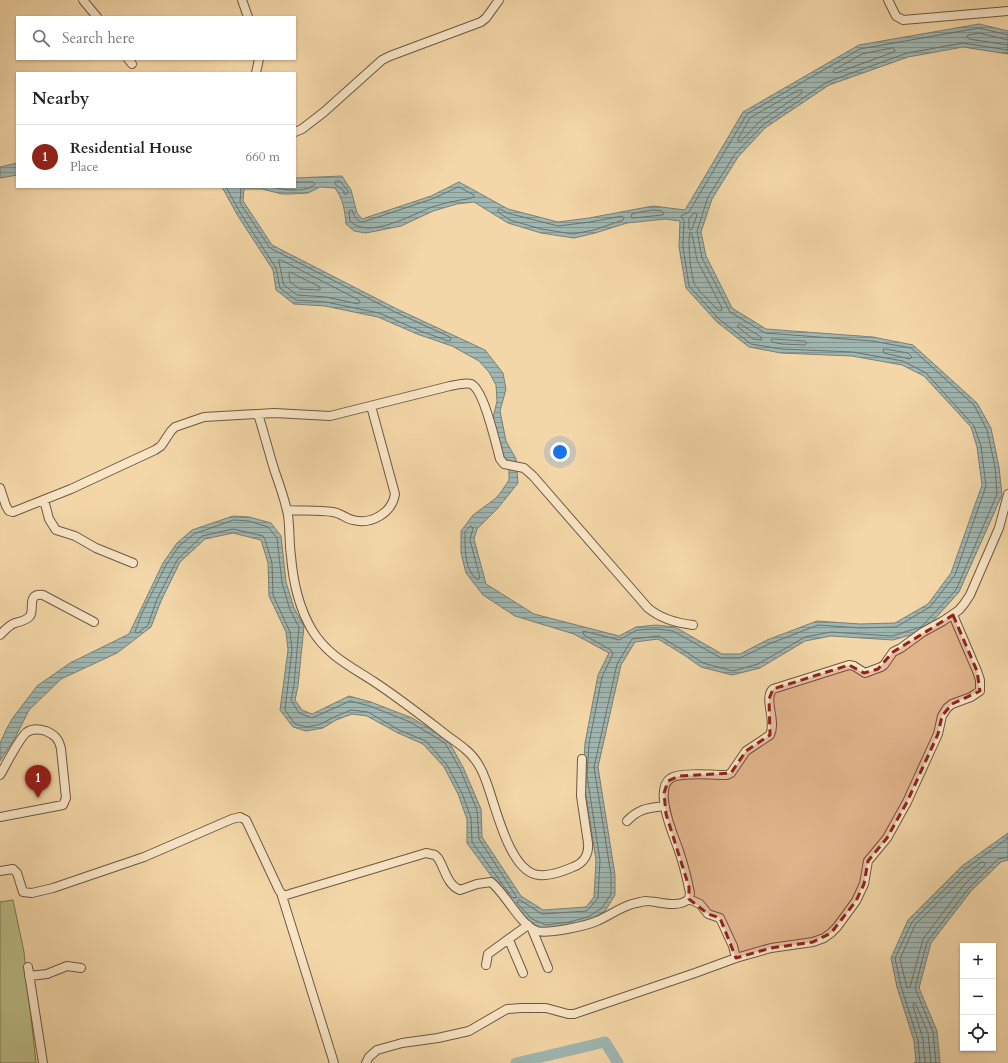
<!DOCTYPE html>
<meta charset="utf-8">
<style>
body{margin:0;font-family:Cardo,serif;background:#f6f6f6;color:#222}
.controls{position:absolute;right:12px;bottom:12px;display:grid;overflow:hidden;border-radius:0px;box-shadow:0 1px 3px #0004}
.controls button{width:36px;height:36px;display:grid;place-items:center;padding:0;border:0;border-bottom:1px solid #e0e0e0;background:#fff;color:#222;font:20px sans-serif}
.you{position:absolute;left:560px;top:452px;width:14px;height:14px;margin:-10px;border:3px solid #fff;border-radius:50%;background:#1a73e8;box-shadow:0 0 0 6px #1a73e833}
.badge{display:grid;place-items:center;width:26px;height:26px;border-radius:50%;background:#8f2418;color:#fff;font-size:13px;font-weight:700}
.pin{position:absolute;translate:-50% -33px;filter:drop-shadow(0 1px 2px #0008)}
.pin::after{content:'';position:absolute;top:21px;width:14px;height:12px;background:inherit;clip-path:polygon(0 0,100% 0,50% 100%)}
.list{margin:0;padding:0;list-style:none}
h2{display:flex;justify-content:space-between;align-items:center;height:52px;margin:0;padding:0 16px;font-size:17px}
h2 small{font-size:13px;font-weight:400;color:#767676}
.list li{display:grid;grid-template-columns:26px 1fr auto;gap:12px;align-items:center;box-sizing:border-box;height:64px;padding:0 16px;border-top:1px solid #e0e0e0}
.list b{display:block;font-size:15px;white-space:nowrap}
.list p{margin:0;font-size:13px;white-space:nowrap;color:#767676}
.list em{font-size:13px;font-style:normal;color:#767676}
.icon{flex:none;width:22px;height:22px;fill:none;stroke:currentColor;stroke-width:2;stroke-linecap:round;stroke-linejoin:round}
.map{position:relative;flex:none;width:1008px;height:1063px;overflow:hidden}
.search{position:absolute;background:#fff;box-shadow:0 1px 3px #0004;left:16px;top:16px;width:280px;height:44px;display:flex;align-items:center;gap:10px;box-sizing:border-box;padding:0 14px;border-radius:0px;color:#767676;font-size:15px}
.panel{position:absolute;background:#fff;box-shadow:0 1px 3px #0004;left:16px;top:72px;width:280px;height:116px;border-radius:0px}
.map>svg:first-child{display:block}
.green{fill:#bbbe88;stroke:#7e7654}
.water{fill:url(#water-rules);stroke:#798077;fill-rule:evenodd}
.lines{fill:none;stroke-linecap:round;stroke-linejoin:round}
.shore{stroke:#707268;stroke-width:1}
.river{stroke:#9fb7b2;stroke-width:11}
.minor-casing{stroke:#6e5841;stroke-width:10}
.minor{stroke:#f8e5c6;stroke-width:8}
.marked{fill:#8f2418;fill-opacity:0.2;stroke:#8f2418;stroke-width:3;stroke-dasharray:8 5;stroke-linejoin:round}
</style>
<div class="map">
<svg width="1008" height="1063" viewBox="0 0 1008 1063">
<defs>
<pattern id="water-rules" width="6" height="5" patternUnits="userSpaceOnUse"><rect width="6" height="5" fill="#9fb7b2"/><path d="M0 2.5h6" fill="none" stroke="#839590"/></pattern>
</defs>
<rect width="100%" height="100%" fill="#f4d7a8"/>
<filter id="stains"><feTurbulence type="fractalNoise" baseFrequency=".005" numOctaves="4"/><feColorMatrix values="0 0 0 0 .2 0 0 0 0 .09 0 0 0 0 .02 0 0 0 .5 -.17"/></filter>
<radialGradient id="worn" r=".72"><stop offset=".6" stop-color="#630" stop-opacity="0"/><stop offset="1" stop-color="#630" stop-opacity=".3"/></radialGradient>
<path class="green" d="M13 900 24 952 36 1063H0V902Z"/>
<path class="water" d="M979 24 1008 31V54L963 47 908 57 829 85 765 128 738 157 712 199 701 232 706 256 732 308 766 329 873 337 913 345 977 403 991 428 999 467 1002 495 959 592 924 631 893 640 831 636 805 641 760 668 732 675 701 667 684 655 658 639 635 642 621 665 598 767 615 875V895L605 911 590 920 570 926 545 929 530 923 505 895 467 843V819L458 794 444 767 423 744 398 733 367 716 352 714 336 720 323 728 306 731 293 727 280 710 288 650 286 632 269 596 268 563 261 540 233 533 205 539 180 562 161 601 151 627 117 653 61 679 29 710 15 738 0 761V743L7 728 12 719 37 686 70 663 129 634 163 563 177 543 192 530 233 516 249 517 271 523 281 536 286 582 294 608 304 626 298 686 295 700 302 710 312 714 349 696 371 702 412 718 448 740 463 767 481 809 482 837 521 896 543 910 586 907 594 897 596 860 583 776 585 743 598 675 609 653 574 634 515 616 483 595 466 573 461 553V531L473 515 495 499 501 492 509 480V464L501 453 493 418 497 401 496 385 489 372 479 361 452 346 417 334 378 317 325 306 294 304 276 290 273 270 238 216 222 187H295V178L342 176 351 190 357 213 362 219 431 196 459 182 508 209 558 222 589 218 653 206 685 210 743 112 859 45ZM320 187 335 188C343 199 345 211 346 224L354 231 366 233 401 226 433 211 457 204 474 202 508 223 541 233 574 238 595 233 627 223 665 219 680 221 679 247 686 288 717 322 749 347 781 353 852 356 902 365 924 376 971 427 977 447 982 485 951 573 928 604 895 623 860 624 817 621 767 640 740 654H722L675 627 656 625 636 627 619 636 534 614 486 584 474 539 477 529 498 508 518 483 516 459 506 441 500 411 506 389 503 373 485 350 397 309 272 245 243 201 244 189H262L282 194H290L308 193Z
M17 163V175L0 178V167Z
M1008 833V860L1001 862 971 891 931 943 919 988 937 1031 940 1063H914L916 1062 914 1041 897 987 891 958 908 920 962 866Z"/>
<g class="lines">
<path class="shore" d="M1008 35 979 28 860 49 747 114 689 212 681 216 684 221 683 247 689 286 719 319 751 344 781 349 853 352 903 361 926 373 974 426 981 446 986 486 955 575 930 607 896 627 860 628 818 625 769 644 740 658H721L673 631 656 629 637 630 619 640 583 631 584 635 611 650 613 654 602 677 589 744 587 776 600 860 598 898 587 911 542 914 520 900H518L517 903 532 919 546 925 569 922 588 917 602 908 611 894V875L594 767 617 664 632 639 659 636 686 652 703 663 733 671 758 664 805 637 831 632 892 636 921 627 956 590 997 494 995 467 987 430 974 405 911 348 872 341 765 333 730 312 702 258 697 231 708 197 735 154 763 125 827 82 907 53 963 43 1008 50
M1008 40 979 33 968 35 967 37 969 39 1008 45
M893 48 895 50 894 52 836 73 833 72 834 70 862 54Z
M799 90H802V93L760 121 741 141H738V139L750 118Z
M337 181H340L348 191 347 194H344V191L335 184V182Z
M226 187 241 214 276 268 280 288 296 300 326 302 379 313 418 330 448 341 451 340 450 337 395 312 270 248 240 203 241 187
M272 187C284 190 306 193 315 184L313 182H295
M459 187 474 195V197C468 200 462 199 456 201 448 202 439 205 432 207 411 215 368 240 350 221L349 212 350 210H352C354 216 357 222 363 222L432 199Z
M500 209 507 213 558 226 590 222 622 216 624 218 623 220 594 230 573 234 541 229 510 220 498 212V210Z
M653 210 662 211 664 214 662 215 633 218 631 217 632 214Z
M694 213H696L697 215 692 229 690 230 689 229V219Z
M690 233 692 234 697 260 722 308 721 311 718 310C711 302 701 294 695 285 691 279 687 238 690 233Z
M279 260H281L359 300 360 302 358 304 326 297 297 295 284 285Z
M290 272 320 287V290L300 289 290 282 289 274Z
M740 324 761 337 762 340 753 339 738 327V325Z
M773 339 805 341 807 343 805 345 782 344 772 342 771 340Z
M885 349 908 353 912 357 910 359 884 353 883 350Z
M234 520 249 521 268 527 277 538 282 583 290 610 299 627 294 685 291 700 299 713 312 718 350 701 370 706 410 722 445 743 460 769 477 810 479 839 516 896V898H513L508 892 472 842 471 818 462 793 447 765 426 741 399 730 368 712 351 710 334 717 321 724 307 727 295 724 285 710 292 650 290 632 273 595 272 563 265 539 263 536 233 529 202 536 177 560 157 599 148 625 138 633 135 632 142 613 166 565 180 545 194 534Z
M471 526 473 528 470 540 480 578 478 580C464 571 465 547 465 532Z
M982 862 985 863V865L964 885 923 939 910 987 907 988 900 959 915 925 968 873Z
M920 1063 918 1040 901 986 895 958 912 922 965 869 1008 838
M925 1063 923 1039 913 1006 914 1003 916 1005 928 1033 931 1063
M936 1063 933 1032 915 988 927 942 968 889 998 859 1008 857"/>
<path class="river" d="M516 1063 605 1042 618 1063"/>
<defs>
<path id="minor" d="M83 0 97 17
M242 0 248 17
M888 0 896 16 903 20 1008 11
M128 59 132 64
M256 73 259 59
M295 132 302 129 324 112 382 60 390 56 481 22 486 18 499 0
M258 414C264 433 269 453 275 472 280 486 285 500 288 515 290 529 289 543 291 556 293 581 299 608 312 630 327 655 350 666 373 681 396 696 418 713 440 730 448 737 457 742 465 749 475 757 482 769 486 781 495 803 509 873 539 875 549 876 564 871 573 867 584 863 589 854 588 843L581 796 582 759
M0 488 6 506 9 511 13 512 71 489 155 450 161 446 171 431 175 427 204 417 274 413 330 416 450 386C456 385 465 382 471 384 484 389 496 445 500 459L504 464 524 468 533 476 648 608C661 619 676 623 693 625
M44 500 49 519 56 530 75 536 96 548 133 563
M287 510C302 511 318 510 333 512 341 513 346 519 353 520 371 525 392 513 395 494L371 406
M0 635C4 631 9 625 15 623 21 621 26 621 30 616 35 609 26 593 43 595L94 622
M0 775C6 765 19 738 27 732 33 728 39 729 46 731 55 735 59 739 61 749L66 798 63 805 0 817
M627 821C639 808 649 808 665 806
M0 871 13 869 17 873 23 892 32 893 53 888 144 857 232 819 240 817 246 820 279 890 283 896 426 853 435 855 438 858C445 869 447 885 460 890L477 884 491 882C506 894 520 925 537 931 548 934 586 926 597 921 609 916 619 908 632 904 636 903 641 902 645 901 659 901 677 909 689 899L690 893C687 878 683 862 678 848 673 834 653 789 671 778 682 772 714 775 727 775L731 773 746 751 770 735C777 721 763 698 773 689L849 665 854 666 865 673 881 667 884 665 893 652 901 648 923 632 943 621 959 610 964 604 970 595 999 528 1008 494
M282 896 334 1063
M689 899 700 904 708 914 720 918 733 946 736 958
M532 929 548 968
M509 940 523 973
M486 965 488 954 528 925
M28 967 43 1063
M29 976 47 974 67 966 81 968
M366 1063 369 1057 377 1050 402 1043 438 1038 469 1031 507 1009 521 1008H546L568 1014H574L695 973 736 958 771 948 813 942 824 938 831 933 837 927 856 901 864 884 868 861 887 838 907 802 938 734 942 716 947 708 952 704 971 697 980 691V680L977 671 953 615"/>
</defs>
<use href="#minor" class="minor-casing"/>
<use href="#minor" class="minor"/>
</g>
<path class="marked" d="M953 615 977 671 980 691 952 704 942 716 938 734 907 802 887 838 868 861 864 884 856 901 831 933 813 942 771 948 736 958 720 918 708 914 689 899V887L666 814 664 793 668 781 679 776 731 773 746 751 770 735 769 699 773 689 849 665 864 673 878 669 893 652Z"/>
<rect width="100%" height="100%" filter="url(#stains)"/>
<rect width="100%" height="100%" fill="url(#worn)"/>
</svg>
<div class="controls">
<button>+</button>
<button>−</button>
<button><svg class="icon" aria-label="locate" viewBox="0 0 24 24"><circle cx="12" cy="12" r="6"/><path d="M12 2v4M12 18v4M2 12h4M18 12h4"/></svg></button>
</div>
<div class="you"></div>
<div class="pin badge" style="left:38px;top:798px">1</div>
<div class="search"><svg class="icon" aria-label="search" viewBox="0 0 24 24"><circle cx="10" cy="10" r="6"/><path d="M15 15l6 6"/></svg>Search here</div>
<section class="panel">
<h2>Nearby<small></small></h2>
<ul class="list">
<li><span class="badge">1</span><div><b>Residential House</b><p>Place</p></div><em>660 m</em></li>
</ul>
</section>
</div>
